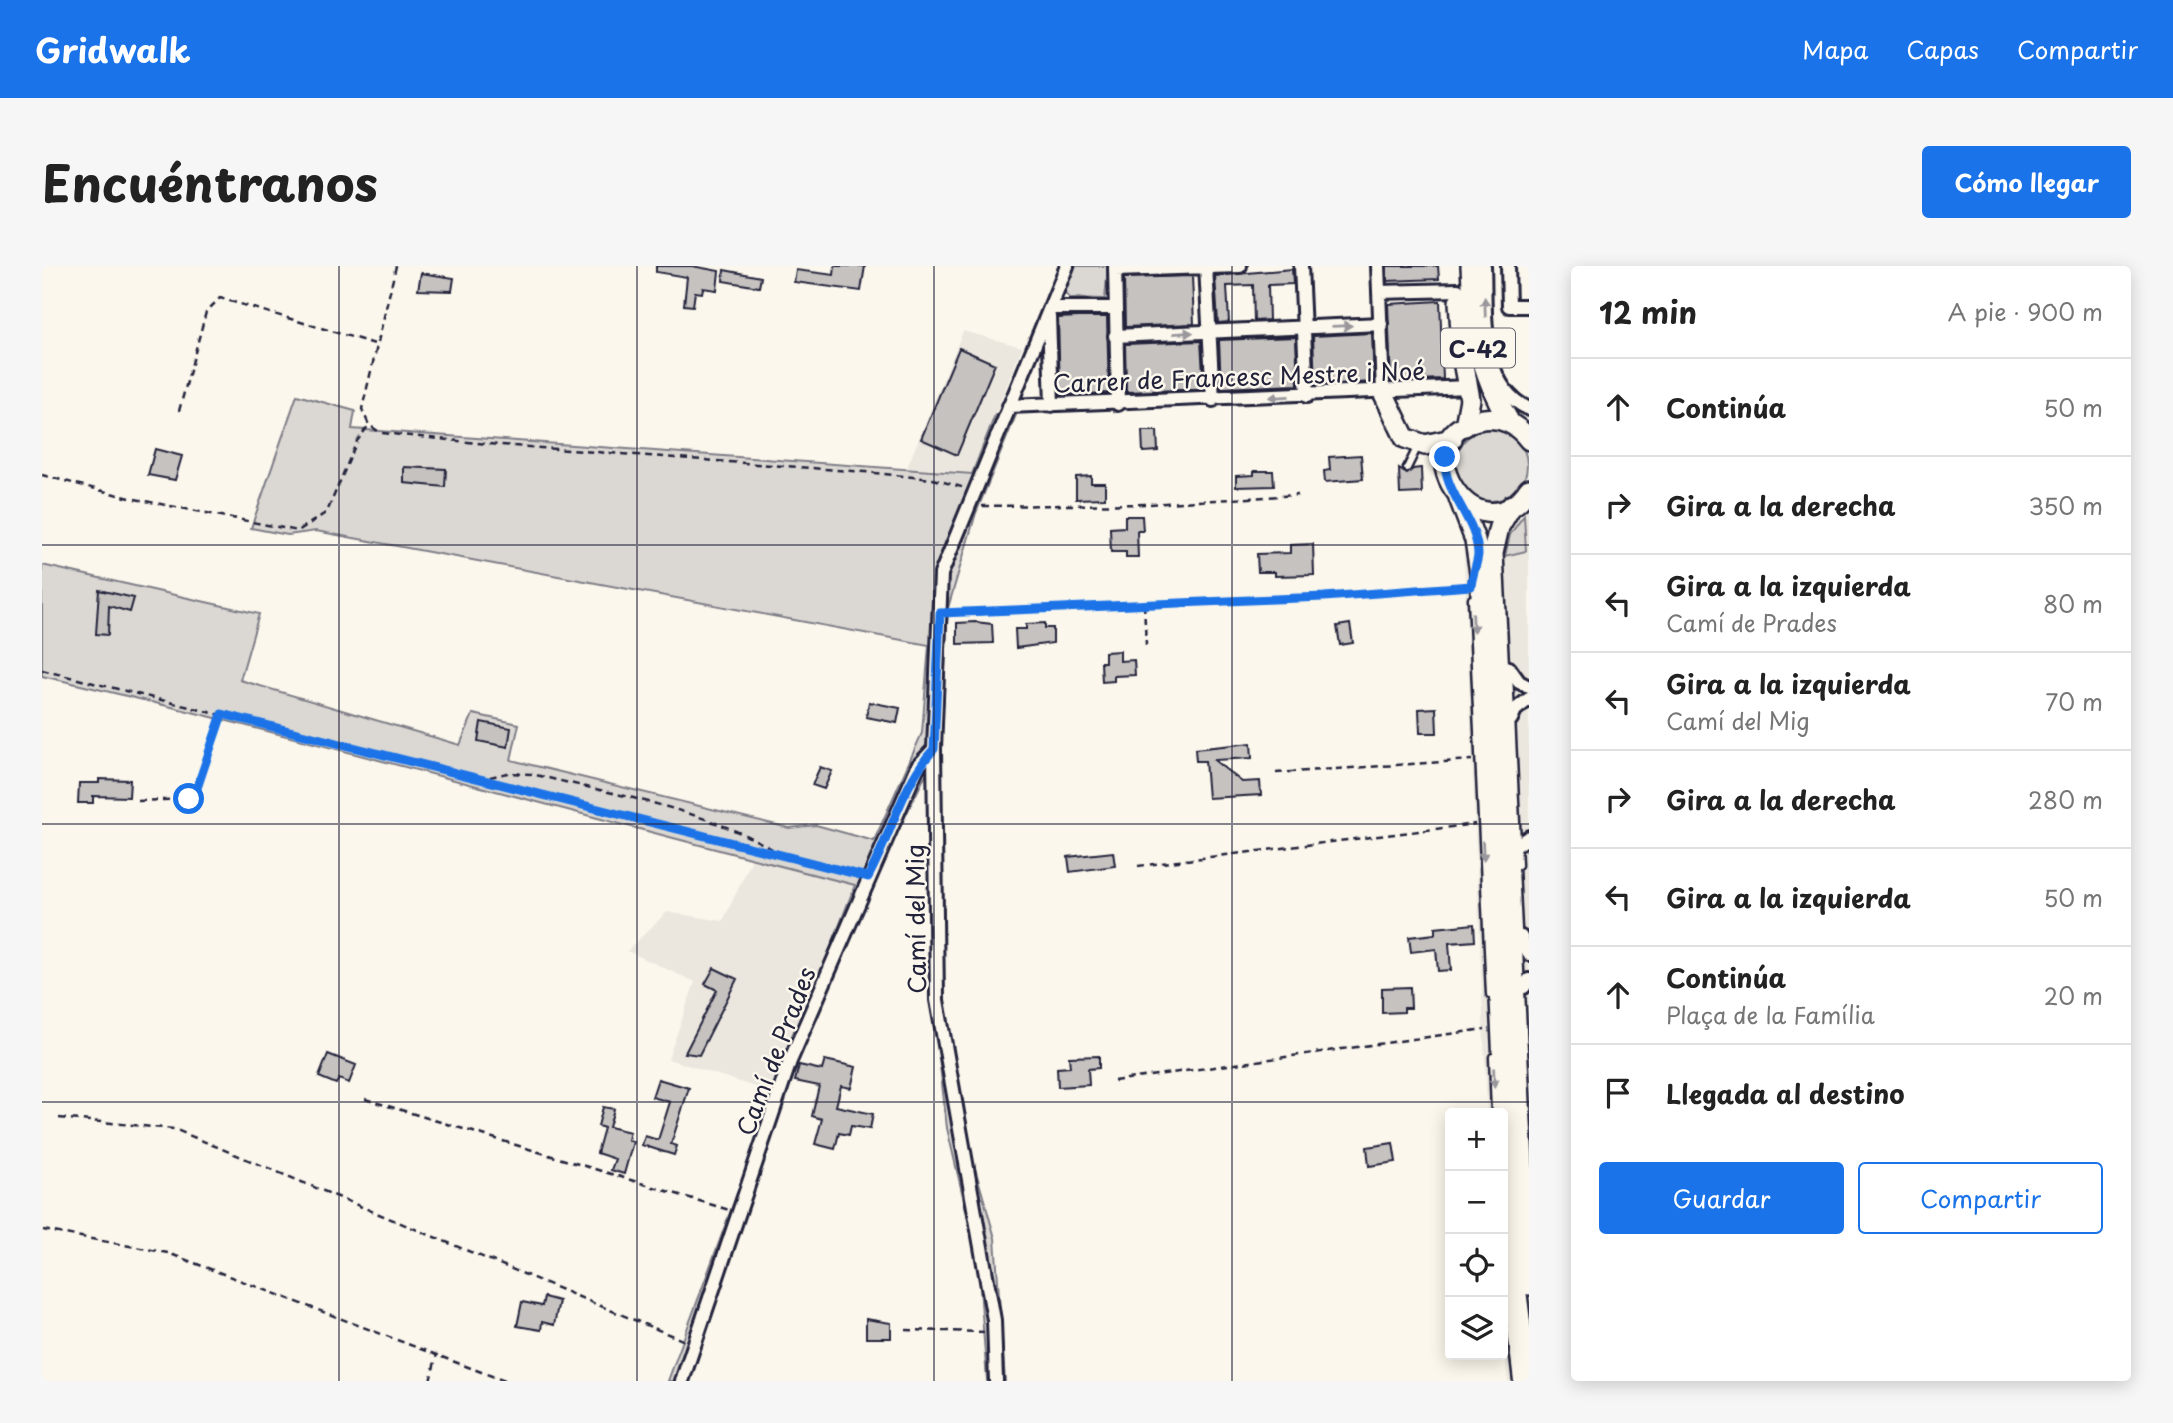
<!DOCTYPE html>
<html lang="es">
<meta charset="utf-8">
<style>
body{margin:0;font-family:"Playpen Sans",sans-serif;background:#f6f6f6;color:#222}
.controls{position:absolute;right:21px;bottom:21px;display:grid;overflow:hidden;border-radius:7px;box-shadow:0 4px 18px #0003}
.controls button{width:63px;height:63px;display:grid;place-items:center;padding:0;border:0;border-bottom:2px solid #e0e0e0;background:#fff;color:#222;font:35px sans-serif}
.stop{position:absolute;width:21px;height:21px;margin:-16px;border:5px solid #1a73e8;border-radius:50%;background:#fff}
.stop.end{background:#1a73e8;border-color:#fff;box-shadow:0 2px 7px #0008}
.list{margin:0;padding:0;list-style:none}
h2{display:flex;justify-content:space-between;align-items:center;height:91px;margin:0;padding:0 28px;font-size:30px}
h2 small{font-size:23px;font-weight:400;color:#767676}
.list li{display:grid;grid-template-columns:46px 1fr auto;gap:21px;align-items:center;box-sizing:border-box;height:98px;padding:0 28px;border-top:2px solid #e0e0e0}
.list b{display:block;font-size:26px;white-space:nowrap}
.list p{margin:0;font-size:23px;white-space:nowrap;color:#767676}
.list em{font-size:23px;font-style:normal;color:#767676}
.actions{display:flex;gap:14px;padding:21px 28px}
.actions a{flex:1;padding:16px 0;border:2px solid #1a73e8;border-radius:7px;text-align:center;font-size:24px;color:#1a73e8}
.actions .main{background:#1a73e8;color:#fff}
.icon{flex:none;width:38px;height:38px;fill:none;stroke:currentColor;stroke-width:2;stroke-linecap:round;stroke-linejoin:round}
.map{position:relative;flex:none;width:1487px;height:1115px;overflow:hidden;border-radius:7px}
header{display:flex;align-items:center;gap:42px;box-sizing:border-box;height:98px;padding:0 35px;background:#1a73e8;color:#fff}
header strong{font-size:33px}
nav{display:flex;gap:38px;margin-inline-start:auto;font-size:24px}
.intro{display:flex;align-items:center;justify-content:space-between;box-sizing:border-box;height:168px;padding:0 42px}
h1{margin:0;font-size:49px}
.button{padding:18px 32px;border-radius:7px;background:#1a73e8;color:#fff;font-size:24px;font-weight:700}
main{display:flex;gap:42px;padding:0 42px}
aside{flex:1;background:#fff;border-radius:7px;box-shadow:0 4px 18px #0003}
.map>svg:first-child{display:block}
.built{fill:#ebe7df}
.green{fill:#dbd8d3;stroke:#7e7d87;stroke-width:2}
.building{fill:#c6c2c0;stroke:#22223b;stroke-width:2}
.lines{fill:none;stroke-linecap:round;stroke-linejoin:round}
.lane-casing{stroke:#22223b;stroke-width:11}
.street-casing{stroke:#22223b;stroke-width:18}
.primary-casing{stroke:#22223b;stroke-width:24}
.path{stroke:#22223b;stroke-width:2.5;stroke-dasharray:7 5;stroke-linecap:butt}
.lane{stroke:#fbf7ec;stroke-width:6}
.street{stroke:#fbf7ec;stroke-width:12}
.primary{stroke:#fbf7ec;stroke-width:19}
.oneway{fill:#99979c}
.route{stroke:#1a73e8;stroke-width:9}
.grid{fill:none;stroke:#22223b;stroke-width:2;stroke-opacity:0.55}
.labels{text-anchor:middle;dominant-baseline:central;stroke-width:5;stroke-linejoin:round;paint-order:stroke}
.shield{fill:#fbf7ec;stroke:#636270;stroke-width:2}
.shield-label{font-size:23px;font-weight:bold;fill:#22223b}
.street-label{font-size:24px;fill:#22223b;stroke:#fbf7ec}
</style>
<header>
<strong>Gridwalk</strong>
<nav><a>Mapa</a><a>Capas</a><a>Compartir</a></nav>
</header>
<div class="intro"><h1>Encuéntranos</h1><a class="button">Cómo llegar</a></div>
<main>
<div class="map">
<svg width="1487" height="1115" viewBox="0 0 1487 1115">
<rect width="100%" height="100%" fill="#fbf7ec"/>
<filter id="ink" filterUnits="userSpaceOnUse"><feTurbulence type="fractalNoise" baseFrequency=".0143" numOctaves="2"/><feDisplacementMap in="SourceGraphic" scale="14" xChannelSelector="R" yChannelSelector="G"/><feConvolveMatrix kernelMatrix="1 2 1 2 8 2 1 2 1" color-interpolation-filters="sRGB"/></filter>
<g filter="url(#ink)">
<path class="built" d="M921 65 980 81 930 208 864 204Z
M1487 239V1115H1466L1461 1078V847H1445L1421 269 1480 251Z
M710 593 814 619 732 827 626 793 653 716 585 685 625 646 681 655Z"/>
<path class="green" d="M1033 0H1066L1063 33 1028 32 1022 27Z
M255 129 313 145 310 163 930 208 953 149H974L934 247 906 342 898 504 901 733 928 885 953 972 963 1115H945L936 995 905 862 890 728 885 506 834 610 761 780 644 1115H626L732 827 813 619C542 551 273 473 0 410V299L217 348 198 414 418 479 431 448 477 458 469 494 747 562 774 559 832 575 880 467 887 379 274 265 246 269 209 262Z
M1413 199a36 36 0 1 1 72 0a36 36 0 1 1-72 0Z
M1482 249 1484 285 1463 290 1468 269Z"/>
<path class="building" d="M614 0H650L677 5 675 24 661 22 660 27 653 26 651 40 642 39 645 11 614 6Z
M793 0H823L819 25 752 16 754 4 792 9Z
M1345 0H1396L1397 13 1345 15Z
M1250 3 1251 18 1226 19 1227 54 1212 55 1211 19 1185 20 1187 56 1176 57 1173 10Z
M682 4 719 11 717 21 681 15Z
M379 7 412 12 410 25 376 24Z
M1150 10 1152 58 1083 61 1082 12Z
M1398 35 1401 113 1349 115 1346 38Z
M1037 51H1065L1067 127 1018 129 1016 52Z
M1330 67 1332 116 1273 119 1271 70Z
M1254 71 1256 119 1179 122 1177 74Z
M1159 75 1162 123 1084 126 1083 78Z
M917 82 953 98 915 189 879 173Z
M1100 165H1115L1116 185 1101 186Z
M113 183 140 190 133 214 106 209Z
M1319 189 1321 213 1283 216 1282 205 1288 204 1287 191Z
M362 201 404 203 403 221 362 217Z
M1379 202 1380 227 1358 228 1357 203 1365 208 1371 203Z
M1212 205H1231L1232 220 1194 221V210L1212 209Z
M1049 210V217H1063V232L1034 233V211Z
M1083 250H1100L1101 265H1095L1096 291H1084V286H1069L1068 262 1083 261Z
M1271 278 1272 309 1233 310V306H1216L1215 288 1248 287V279Z
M57 324 92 332 88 346 67 340 66 369 54 368Z
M933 356 950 358 951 377 915 378V357Z
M1003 357V362H1011V377L974 382 973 363H984V358Z
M1308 358 1311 377 1298 379 1295 360Z
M1078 385V395L1092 394 1093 409 1072 410V415L1060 416 1059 396H1063V386Z
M827 436 858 442 855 457 824 451Z
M1394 442 1395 467H1378L1377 443Z
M439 456 469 462 466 481 436 475Z
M1209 477 1210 492 1172 494 1200 516 1218 515 1219 529 1166 532 1163 495H1154L1153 483Z
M778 501 790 505 782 523 770 519Z
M57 513 88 514 87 531 51 530V537H36L37 517H57Z
M1071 586 1073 600 1028 606 1026 591Z
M1432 658 1433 675 1407 677 1409 704 1396 705 1394 683 1369 686 1367 671 1393 668V662Z
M672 702 695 713 657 789 643 787 675 724 663 718Z
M1368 721 1369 742H1362V746L1340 747V722Z
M286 788 314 799 307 817 297 813 294 818 277 811Z
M1057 790V802L1046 803 1047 819 1016 821 1015 802 1028 801 1027 791Z
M783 794 814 801 809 822 799 820 794 840 831 848 828 863 809 860 807 869 797 867 793 883 773 878 780 853 770 850 777 820 753 815 757 799 780 804Z
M616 813 647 822 629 878 635 880 632 889 600 879 603 870 616 874 628 836 610 831Z
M561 841 572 843 567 861 588 866 586 874 591 876 582 908 569 904 573 893 555 887 562 862 556 860Z
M1351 877 1354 896 1327 900 1325 881Z
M502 1031 517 1035 512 1059 500 1056 499 1064 475 1060 480 1036 500 1040Z
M824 1053 849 1057V1072H824Z"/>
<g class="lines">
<defs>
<path id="lane" d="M1365 202 1377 178
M1430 333 1448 728
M1467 407 1476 599
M1451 791 1453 847
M1461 998 1475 1115"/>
<path id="street" d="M1073 0 1076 138
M1164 0 1171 134
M1259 0 1265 130
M1336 0 1341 126
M1442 0C1444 45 1436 120 1487 143
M1466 0 1467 40H1487
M1073 4 1198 0
M1337 26 1416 24
M1009 42H1072
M1007 50 1010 139
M1073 70 1339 58
M967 140 1427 121
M1467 402 1477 416 1487 421
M1469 453 1473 444 1487 433
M1475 579 1487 571
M1479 671 1487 688
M1482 721 1487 714
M640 1115 748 795 876 500 892 483
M954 1115 952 1054 895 734 892 483 899 308 1025 0"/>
<path id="primary" d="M1429 0C1432 65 1435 100 1468 157
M1417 36 1421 95 1428 133 1423 160
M1341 126 1363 172 1383 179 1410 173
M1487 174C1476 159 1459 150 1441 153 1353 168 1435 299 1487 223
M1417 232 1433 274 1438 307 1470 989 1486 1115
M1470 239 1457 261 1451 287 1487 1019"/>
</defs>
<use href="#lane" class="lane-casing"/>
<use href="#street" class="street-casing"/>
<use href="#primary" class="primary-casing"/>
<path class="path" d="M354 0 320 143 327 159 339 167 446 178 823 206 891 213 923 222
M137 145 164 46 178 32 333 78
M0 209 88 232 256 265 285 246 315 175 327 159
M940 240 1107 238 1256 229
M1102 338 1104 379
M908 346 1282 331 1422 320
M0 404 815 609
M1234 507 1430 494
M436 514 465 507 490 508C573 529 671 544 743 591
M96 535 147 533 154 522 180 448
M1096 600 1433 558
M1072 815 1443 763
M323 833 687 944
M17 852 132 863 643 1075
M1 964 126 987 463 1115
M864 1064 942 1066
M388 1115 395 1088"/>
<use href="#lane" class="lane"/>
<use href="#street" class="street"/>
<use href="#primary" class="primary"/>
</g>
<defs><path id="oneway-solid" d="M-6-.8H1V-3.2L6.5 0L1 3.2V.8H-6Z" transform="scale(1.75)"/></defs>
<g class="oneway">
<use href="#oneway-solid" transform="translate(1443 41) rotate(-92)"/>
<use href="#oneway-solid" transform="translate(1300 60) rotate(-2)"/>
<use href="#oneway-solid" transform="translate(1141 67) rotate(-3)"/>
<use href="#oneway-solid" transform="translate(1237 131) rotate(177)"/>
<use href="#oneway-solid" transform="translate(1431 357) rotate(88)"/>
<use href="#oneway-solid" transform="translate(1441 585) rotate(87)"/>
<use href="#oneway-solid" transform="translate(1452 812) rotate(88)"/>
</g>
</g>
<g class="lines" filter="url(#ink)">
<path class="route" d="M147 533 155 522 180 448 826 611C849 569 860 518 892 483L898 347 1282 331 1429 320C1430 309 1436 295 1436 288 1435 252 1400 226 1403 191"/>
</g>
<path class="grid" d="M297 0V1115M595 0V1115M892 0V1115M1190 0V1115M0 279H1487M0 558H1487M0 836H1487"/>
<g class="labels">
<rect class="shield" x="1399" y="62.5" width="74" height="39" rx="5"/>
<g class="shield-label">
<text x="1436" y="82">C-42</text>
</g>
<g class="street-label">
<text transform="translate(1197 110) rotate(-2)">Carrer de Francesc Mestre i Noé</text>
<text transform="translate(873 653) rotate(-91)">Camí del Mig</text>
<text transform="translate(733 785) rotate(-69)">Camí de Prades</text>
</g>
</g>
</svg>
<div class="controls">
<button>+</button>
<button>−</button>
<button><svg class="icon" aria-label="locate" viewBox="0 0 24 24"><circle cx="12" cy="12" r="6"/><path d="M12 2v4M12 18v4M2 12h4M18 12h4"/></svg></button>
<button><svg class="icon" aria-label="layers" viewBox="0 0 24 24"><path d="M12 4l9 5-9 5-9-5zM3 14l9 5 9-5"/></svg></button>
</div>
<div class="stop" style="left:147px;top:533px"></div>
<div class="stop end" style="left:1403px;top:191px"></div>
</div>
<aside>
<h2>12 min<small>A pie · 900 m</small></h2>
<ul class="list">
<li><svg class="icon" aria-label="ahead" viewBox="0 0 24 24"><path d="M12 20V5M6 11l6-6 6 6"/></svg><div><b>Continúa</b></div><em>50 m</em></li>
<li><svg class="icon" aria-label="right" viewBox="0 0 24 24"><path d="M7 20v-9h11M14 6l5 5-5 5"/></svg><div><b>Gira a la derecha</b></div><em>350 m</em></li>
<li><svg class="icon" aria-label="left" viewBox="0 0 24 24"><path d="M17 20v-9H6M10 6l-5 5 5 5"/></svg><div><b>Gira a la izquierda</b><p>Camí de Prades</p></div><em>80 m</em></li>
<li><svg class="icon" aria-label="left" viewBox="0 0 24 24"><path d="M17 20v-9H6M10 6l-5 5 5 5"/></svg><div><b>Gira a la izquierda</b><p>Camí del Mig</p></div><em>70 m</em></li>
<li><svg class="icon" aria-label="right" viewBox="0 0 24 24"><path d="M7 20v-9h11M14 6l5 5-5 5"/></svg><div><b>Gira a la derecha</b></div><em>280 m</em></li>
<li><svg class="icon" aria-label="left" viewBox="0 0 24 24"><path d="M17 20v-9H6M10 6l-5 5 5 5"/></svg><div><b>Gira a la izquierda</b></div><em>50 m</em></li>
<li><svg class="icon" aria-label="ahead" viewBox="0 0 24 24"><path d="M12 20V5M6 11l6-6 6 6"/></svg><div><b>Continúa</b><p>Plaça de la Família</p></div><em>20 m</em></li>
<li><svg class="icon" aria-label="arrive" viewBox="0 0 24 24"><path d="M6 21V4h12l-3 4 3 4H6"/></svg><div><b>Llegada al destino</b></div></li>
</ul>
<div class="actions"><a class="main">Guardar</a><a>Compartir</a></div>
</aside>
</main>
